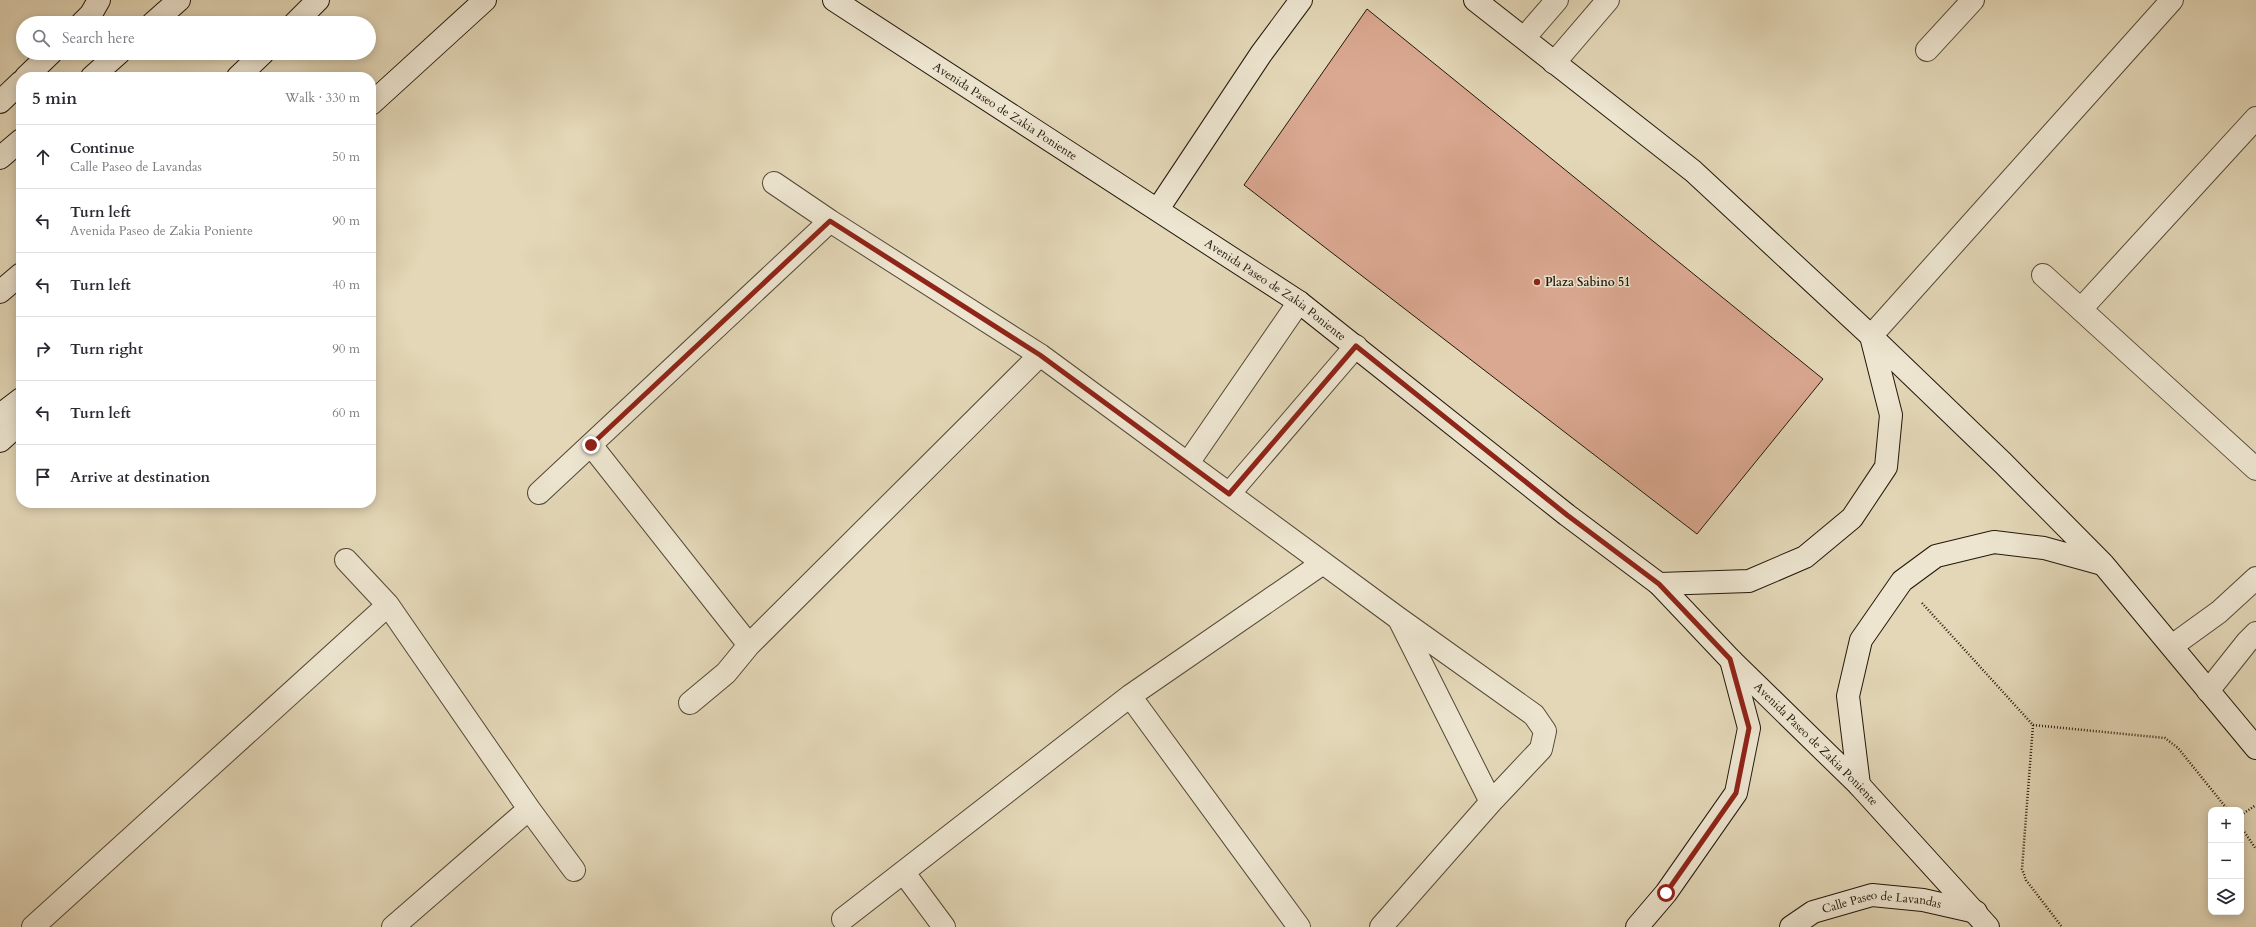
<!DOCTYPE html>
<meta charset="utf-8">
<style>
body{margin:0;font-family:Cardo,serif;background:#f7f7f7;color:#2b2b33}
.controls{position:absolute;right:12px;bottom:12px;display:grid;overflow:hidden;border-radius:8px;box-shadow:0 2px 10px #0003}
.controls button{width:36px;height:36px;display:grid;place-items:center;padding:0;border:0;border-bottom:1px solid #e1e1e2;background:#fff;color:#2b2b33;font:20px sans-serif}
.stop{position:absolute;width:12px;height:12px;margin:-9px;border:3px solid #8f2418;border-radius:50%;background:#fff}
.stop.end{background:#8f2418;border-color:#fff;box-shadow:0 1px 4px #0008}
.list{margin:0;padding:0;list-style:none}
h2{display:flex;justify-content:space-between;align-items:center;height:52px;margin:0;padding:0 16px;font-size:17px}
h2 small{font-size:13px;font-weight:400;color:#7c7c81}
.list li{display:grid;grid-template-columns:26px 1fr auto;gap:12px;align-items:center;box-sizing:border-box;height:64px;padding:0 16px;border-top:1px solid #e1e1e2}
.list b{display:block;font-size:15px;white-space:nowrap}
.list p{margin:0;font-size:13px;white-space:nowrap;color:#7c7c81}
.list em{font-size:13px;font-style:normal;color:#7c7c81}
.icon{flex:none;width:22px;height:22px;fill:none;stroke:currentColor;stroke-width:2;stroke-linecap:round;stroke-linejoin:round}
.map{position:relative;flex:none;width:2256px;height:927px;overflow:hidden}
.search{position:absolute;background:#fff;box-shadow:0 2px 10px #0003;left:16px;top:16px;width:360px;height:44px;display:flex;align-items:center;gap:10px;box-sizing:border-box;padding:0 14px;border-radius:22px;color:#7c7c81;font-size:15px}
.panel{position:absolute;background:#fff;box-shadow:0 2px 10px #0003;left:16px;top:72px;width:360px;height:436px;border-radius:16px}
.map>svg:first-child{display:block}
.building{fill:#daa790;stroke:#23180b}
.lines{fill:none;stroke-linecap:round;stroke-linejoin:round}
.street-casing{stroke:#534836;stroke-width:24}
.secondary-casing{stroke:#23180b;stroke-width:24}
.path{stroke:#23180b;stroke-width:2.5;stroke-dasharray:1 2;stroke-linecap:butt}
.street{stroke:#ede5d0;stroke-width:22}
.secondary{stroke:#ede5d0;stroke-width:22}
.route{stroke:#8f2418;stroke-width:5}
.poi-dot{fill:#8f2418;stroke:#ede5d0;stroke-width:1.5}
.labels{text-anchor:middle;dominant-baseline:central;stroke-width:3;stroke-linejoin:round;paint-order:stroke}
.street-label{font-size:12px;fill:#23180b;stroke:#ede5d0}
.poi-label{font-size:12px;font-weight:bold;fill:#23180b;stroke:#ede5d0;text-anchor:start}
</style>
<div class="map">
<svg width="2256" height="927" viewBox="0 0 2256 927">
<rect width="100%" height="100%" fill="#e3d7b7"/>
<filter id="stains"><feTurbulence type="fractalNoise" baseFrequency=".005" numOctaves="4"/><feColorMatrix values="0 0 0 0 .2 0 0 0 0 .09 0 0 0 0 .02 0 0 0 .5 -.17"/></filter>
<radialGradient id="worn" r=".72"><stop offset=".6" stop-color="#630" stop-opacity="0"/><stop offset="1" stop-color="#630" stop-opacity=".3"/></radialGradient>
<path class="building" d="M1367 9 1823 379 1697 534 1244 185Z"/>
<g class="lines">
<defs>
<path id="street" d="M1525 37 1557 0
M1927 50 1973 0
M1554 63 1608 0
M774 183 830 221 1040 355 1398 618 1534 715 1545 731 1541 749 1491 802 1381 927
M2043 275 2256 469
M2081 309 2256 118
M1871 336 2172 0
M591 445 749 645
M1188 463 1299 302
M539 493 830 221
M1229 494 1356 346
M346 560 388 605 529 809 574 870
M1400 621 1491 802
M2172 646 2219 612 2256 578
M2208 691 2247 642 2256 633
M1130 696 1299 927
M690 703 726 673 749 645 1040 355
M904 873 944 927
M843 919 1130 696 1323 563
M33 927 388 605
M393 927 529 809"/>
<g id="secondary">
<path id="s1" d="M834 0 1299 302 1567 515 1659 584 1730 659 1859 785 1988 927"/>
<path d="M1475 0 1693 171 1871 336 2003 463 2103 564 2256 748"/>
<path d="M82 23 91 14 99 0"/>
<path d="M153 23 179 0"/>
<path d="M295 23 318 0"/>
<path d="M26 77 51 53"/>
<path d="M92 77 119 53"/>
<path d="M238 77 263 53"/>
<path d="M0 102 21 82"/>
<path d="M371 104 485 0"/>
<path d="M0 158 21 140"/>
<path d="M1158 209 1261 54 1301 0"/>
<path d="M0 292 21 274"/>
<path d="M0 415 21 399"/>
<path d="M0 441 21 422"/>
<path d="M1659 584 1749 581 1805 557 1852 518 1886 467 1891 415 1871 336"/>
<path d="M1859 785 1848 696 1861 640 1902 581 1936 556 1994 542 2044 548 2102 564"/>
<path d="M1637 927 1666 893 1736 793 1749 728 1731 660"/>
<path id="s2" d="M1791 927 1813 912 1872 895 1923 900 1976 912"/>
</g>
</defs>
<use href="#street" class="street-casing"/>
<use href="#secondary" class="secondary-casing"/>
<path class="path" d="M1922 603 2033 725 2165 738 2178 748 2228 810
M2033 725 2022 869 2026 880 2062 927
M2241 815 2256 805
M2241 827 2256 849"/>
<use href="#street" class="street"/>
<use href="#secondary" class="secondary"/>
</g>
<g class="lines">
<path class="route" d="M591 445 830 221 1040 355 1229 494 1356 346 1567 515 1659 584 1730 659 1749 728 1736 793 1666 893"/>
</g>
<circle class="poi-dot" cx="1537" cy="282" r="4"/>
<g class="labels">
<g class="street-label">
<text stroke="none"><textPath href="#s1" startOffset="204">Avenida Paseo de Zakia Poniente</textPath></text>
<text stroke="none"><textPath href="#s1" startOffset="528">Avenida Paseo de Zakia Poniente</textPath></text>
<text stroke="none"><textPath href="#s1" startOffset="1236">Avenida Paseo de Zakia Poniente</textPath></text>
<text stroke="none"><textPath href="#s2" startOffset="97">Calle Paseo de Lavandas</textPath></text>
</g>
<g class="poi-label">
<text x="1545" y="282">Plaza Sabino 51</text>
</g>
</g>
<rect width="100%" height="100%" filter="url(#stains)"/>
<rect width="100%" height="100%" fill="url(#worn)"/>
</svg>
<div class="controls">
<button>+</button>
<button>−</button>
<button><svg class="icon" aria-label="layers" viewBox="0 0 24 24"><path d="M12 4l9 5-9 5-9-5zM3 14l9 5 9-5"/></svg></button>
</div>
<div class="stop" style="left:1666px;top:893px"></div>
<div class="stop end" style="left:591px;top:445px"></div>
<div class="search"><svg class="icon" aria-label="search" viewBox="0 0 24 24"><circle cx="10" cy="10" r="6"/><path d="M15 15l6 6"/></svg>Search here</div>
<section class="panel">
<h2>5 min<small>Walk · 330 m</small></h2>
<ul class="list">
<li><svg class="icon" aria-label="ahead" viewBox="0 0 24 24"><path d="M12 20V5M6 11l6-6 6 6"/></svg><div><b>Continue</b><p>Calle Paseo de Lavandas</p></div><em>50 m</em></li>
<li><svg class="icon" aria-label="left" viewBox="0 0 24 24"><path d="M17 20v-9H6M10 6l-5 5 5 5"/></svg><div><b>Turn left</b><p>Avenida Paseo de Zakia Poniente</p></div><em>90 m</em></li>
<li><svg class="icon" aria-label="left" viewBox="0 0 24 24"><path d="M17 20v-9H6M10 6l-5 5 5 5"/></svg><div><b>Turn left</b></div><em>40 m</em></li>
<li><svg class="icon" aria-label="right" viewBox="0 0 24 24"><path d="M7 20v-9h11M14 6l5 5-5 5"/></svg><div><b>Turn right</b></div><em>90 m</em></li>
<li><svg class="icon" aria-label="left" viewBox="0 0 24 24"><path d="M17 20v-9H6M10 6l-5 5 5 5"/></svg><div><b>Turn left</b></div><em>60 m</em></li>
<li><svg class="icon" aria-label="arrive" viewBox="0 0 24 24"><path d="M6 21V4h12l-3 4 3 4H6"/></svg><div><b>Arrive at destination</b></div></li>
</ul>
</section>
</div>
